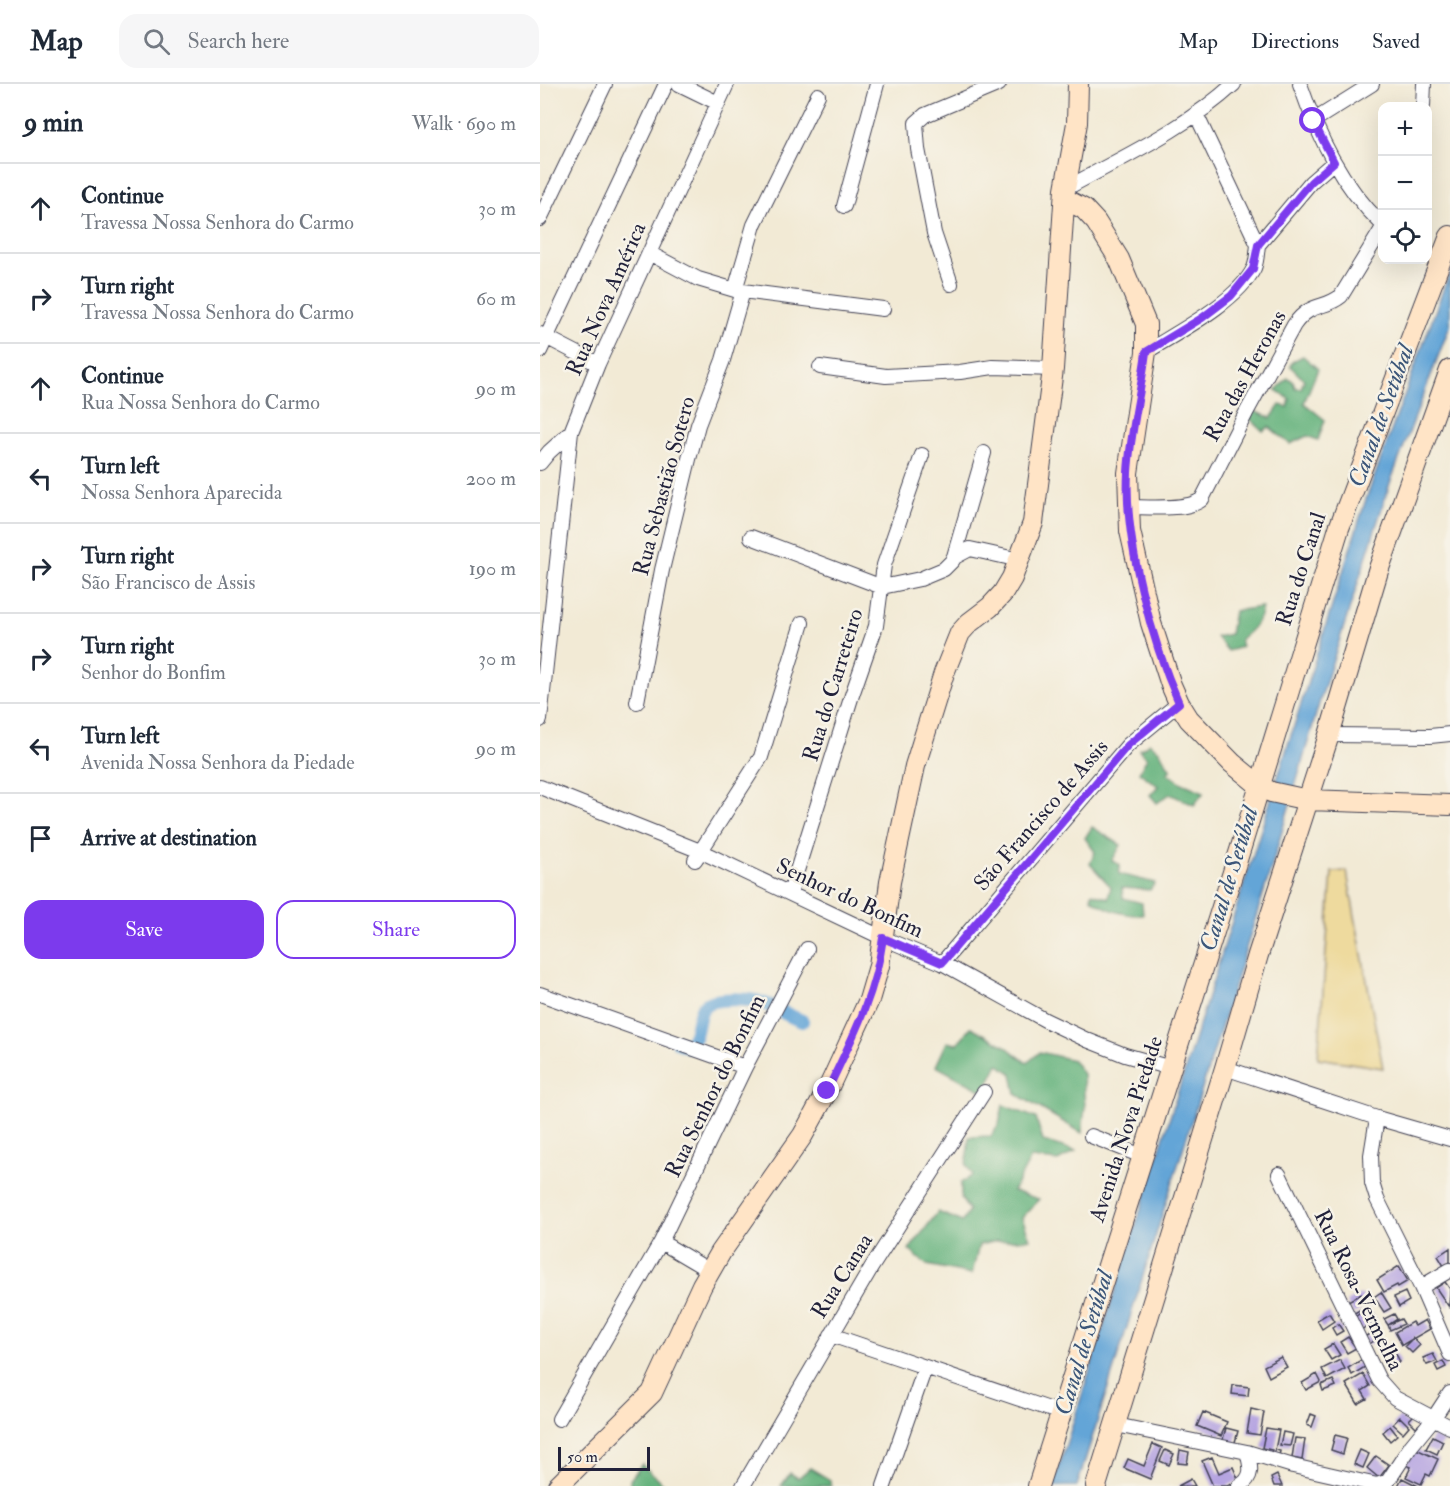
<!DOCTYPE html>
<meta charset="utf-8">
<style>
body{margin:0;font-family:"IM FELL Double Pica",serif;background:#f6f6f7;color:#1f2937}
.controls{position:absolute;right:18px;top:18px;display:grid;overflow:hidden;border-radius:12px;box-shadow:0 6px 24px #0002}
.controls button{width:54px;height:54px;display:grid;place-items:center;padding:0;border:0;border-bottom:2px solid #e0e1e3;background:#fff;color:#1f2937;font:30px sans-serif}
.scale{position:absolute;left:18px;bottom:15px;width:92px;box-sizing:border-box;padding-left:6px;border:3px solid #22223b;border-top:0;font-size:16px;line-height:21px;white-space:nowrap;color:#22223b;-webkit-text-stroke:4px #f7f3e8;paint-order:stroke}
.stop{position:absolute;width:18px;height:18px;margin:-14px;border:4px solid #7c3aed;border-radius:50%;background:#fff}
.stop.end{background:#7c3aed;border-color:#fff;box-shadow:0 2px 6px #0008}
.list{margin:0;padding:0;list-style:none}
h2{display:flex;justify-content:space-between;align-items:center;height:78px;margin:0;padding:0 24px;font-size:26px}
h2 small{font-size:20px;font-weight:400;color:#747a83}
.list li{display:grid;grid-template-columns:39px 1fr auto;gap:18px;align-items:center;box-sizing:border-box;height:90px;padding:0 24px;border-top:2px solid #e0e1e3}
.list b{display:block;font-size:22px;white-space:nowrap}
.list p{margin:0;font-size:20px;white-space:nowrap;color:#747a83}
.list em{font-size:20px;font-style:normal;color:#747a83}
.actions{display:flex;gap:12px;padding:18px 24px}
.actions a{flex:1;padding:14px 0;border:2px solid #7c3aed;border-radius:18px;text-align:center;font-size:21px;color:#7c3aed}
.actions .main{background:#7c3aed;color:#fff}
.icon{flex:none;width:33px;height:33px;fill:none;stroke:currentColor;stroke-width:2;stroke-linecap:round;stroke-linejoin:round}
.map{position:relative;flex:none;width:910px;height:1402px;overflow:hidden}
header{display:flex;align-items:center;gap:36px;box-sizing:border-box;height:84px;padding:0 30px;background:#fff;border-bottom:2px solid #e0e1e3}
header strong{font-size:28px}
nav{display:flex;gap:33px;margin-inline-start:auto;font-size:21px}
.search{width:420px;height:54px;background:#f6f6f7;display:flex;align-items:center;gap:15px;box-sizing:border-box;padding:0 21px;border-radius:18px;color:#747a83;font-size:22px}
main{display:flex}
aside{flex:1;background:#fff}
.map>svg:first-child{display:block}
.forest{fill:#66b37e;stroke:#446a5c;stroke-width:1.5}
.sand{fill:#eeda9e;stroke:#887e6c;stroke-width:1.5}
.water{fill:#63a5d7;stroke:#426489;stroke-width:1.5}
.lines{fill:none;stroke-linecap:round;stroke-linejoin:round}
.canal{stroke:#63a5d7;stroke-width:14}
.building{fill:#af9ce0}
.street-casing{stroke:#414052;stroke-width:16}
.secondary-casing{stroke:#414052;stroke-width:22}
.street{stroke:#fff;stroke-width:14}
.secondary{stroke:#ffe4c6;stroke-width:20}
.route{stroke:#7c3aed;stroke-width:8}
.labels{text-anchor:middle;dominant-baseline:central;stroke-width:5;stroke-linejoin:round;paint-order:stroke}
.street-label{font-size:22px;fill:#22223b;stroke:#f7f3e8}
.water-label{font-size:24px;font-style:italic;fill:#3c5679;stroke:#f7f3e8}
</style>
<header>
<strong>Map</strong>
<div class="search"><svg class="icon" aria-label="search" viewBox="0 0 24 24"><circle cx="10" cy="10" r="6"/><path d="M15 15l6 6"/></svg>Search here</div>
<nav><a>Map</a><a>Directions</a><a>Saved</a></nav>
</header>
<main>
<aside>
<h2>9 min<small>Walk · 690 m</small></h2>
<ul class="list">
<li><svg class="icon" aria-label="ahead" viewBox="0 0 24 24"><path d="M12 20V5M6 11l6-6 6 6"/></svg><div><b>Continue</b><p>Travessa Nossa Senhora do Carmo</p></div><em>30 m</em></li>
<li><svg class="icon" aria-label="right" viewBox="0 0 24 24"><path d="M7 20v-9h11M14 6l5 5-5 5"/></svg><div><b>Turn right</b><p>Travessa Nossa Senhora do Carmo</p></div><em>60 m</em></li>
<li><svg class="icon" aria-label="ahead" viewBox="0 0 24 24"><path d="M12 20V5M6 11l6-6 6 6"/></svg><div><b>Continue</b><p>Rua Nossa Senhora do Carmo</p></div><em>90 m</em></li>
<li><svg class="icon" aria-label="left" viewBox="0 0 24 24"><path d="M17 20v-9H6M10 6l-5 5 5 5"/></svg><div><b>Turn left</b><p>Nossa Senhora Aparecida</p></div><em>200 m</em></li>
<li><svg class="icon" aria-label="right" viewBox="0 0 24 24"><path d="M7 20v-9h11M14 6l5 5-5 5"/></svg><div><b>Turn right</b><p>São Francisco de Assis</p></div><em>190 m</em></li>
<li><svg class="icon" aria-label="right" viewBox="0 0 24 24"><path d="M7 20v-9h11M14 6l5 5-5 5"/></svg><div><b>Turn right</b><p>Senhor do Bonfim</p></div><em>30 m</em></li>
<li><svg class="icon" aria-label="left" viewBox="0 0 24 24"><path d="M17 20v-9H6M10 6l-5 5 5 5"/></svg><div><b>Turn left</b><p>Avenida Nossa Senhora da Piedade</p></div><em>90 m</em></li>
<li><svg class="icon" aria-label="arrive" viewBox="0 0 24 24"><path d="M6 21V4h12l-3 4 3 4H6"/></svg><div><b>Arrive at destination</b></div></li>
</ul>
<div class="actions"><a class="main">Save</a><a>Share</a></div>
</aside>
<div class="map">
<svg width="910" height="1402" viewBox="0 0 910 1402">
<rect width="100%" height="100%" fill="#f7f3e8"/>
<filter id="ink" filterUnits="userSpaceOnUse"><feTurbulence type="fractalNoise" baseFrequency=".0167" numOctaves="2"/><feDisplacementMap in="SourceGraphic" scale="12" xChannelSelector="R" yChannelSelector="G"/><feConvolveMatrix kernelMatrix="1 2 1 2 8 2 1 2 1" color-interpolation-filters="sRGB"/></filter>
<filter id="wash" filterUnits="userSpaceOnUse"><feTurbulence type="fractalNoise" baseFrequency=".008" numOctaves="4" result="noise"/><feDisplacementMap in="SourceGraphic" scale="24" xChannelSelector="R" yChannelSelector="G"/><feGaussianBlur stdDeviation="1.35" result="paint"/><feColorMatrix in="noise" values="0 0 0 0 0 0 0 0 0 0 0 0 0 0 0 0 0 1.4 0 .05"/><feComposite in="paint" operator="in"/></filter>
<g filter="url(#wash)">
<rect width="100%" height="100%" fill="#f2ead5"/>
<path class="forest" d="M763 272 778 285 764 319 785 336 778 356 767 352 750 360 729 343 723 347 709 334 712 326 731 334 740 321 748 323 750 315 736 306 748 294 753 297 755 304H761L764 296 750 282 753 277Z
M722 523C720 538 712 547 700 555L702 563 688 567 676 553 690 550 694 527Z
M610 659 619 667 631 686 627 689 642 699 664 708 654 721 630 710 617 719 610 711 618 702 599 688 607 674 599 666Z
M552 743 581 761 572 777 580 781 579 790 615 799 610 806 582 804 583 814 602 819 603 831C585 832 565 826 551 814L552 809 568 814 571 803 550 780 555 768 545 754Z
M431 943 465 962 487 979 500 968 533 976 543 990 545 1024 542 1049 476 1010 472 990 458 980 444 1008 396 982 407 958 417 960Z
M463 1021 496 1034 503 1057 536 1067 518 1077 491 1074 473 1107 499 1115 482 1134 490 1155 457 1157 439 1161 432 1190 387 1181 369 1166 398 1128 422 1138 429 1127 421 1114V1099L433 1091 426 1081 429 1053 451 1052 459 1040Z
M102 1380V1381L126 1402H92L90 1396Z
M270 1384 290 1396 291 1402H241L250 1389 258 1394Z"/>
<path class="sand" d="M807 787 809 800 843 984 778 974 792 788Z"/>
<path class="water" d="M910 187V241L850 399 779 620 731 785 537 1402H513L825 418Z"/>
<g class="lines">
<path class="canal" d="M138 958 147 962C160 952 155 936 163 923 170 912 211 915 223 919 236 924 249 932 262 937"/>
</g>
<g id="blocks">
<path class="building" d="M910 1164V1178L904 1182 898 1172Z
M859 1182 868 1197 858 1203 857 1201 844 1208 837 1196Z
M905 1198 910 1205 909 1223 896 1204Z
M841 1208 851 1224 844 1228 834 1213Z
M865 1208 869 1217 859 1223 854 1213Z
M821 1210 828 1221 813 1230 806 1218Z
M828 1224 836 1235 820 1247 812 1235Z
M789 1229 794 1237 782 1245 777 1236Z
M854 1230 857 1235 848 1241 844 1235Z
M861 1235 864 1240 850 1246 848 1241Z
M885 1236 890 1245 862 1261 855 1248 872 1238 875 1242Z
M798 1240 803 1247 796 1251 792 1244Z
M837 1245 841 1252 828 1261 823 1254Z
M808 1253 816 1264 807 1269 800 1258Z
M873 1254 880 1261 872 1269 865 1262Z
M793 1260 800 1271 791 1276 784 1265Z
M856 1270 860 1278 847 1285 843 1277Z
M893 1270 897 1277 887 1281 883 1274Z
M741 1273 747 1283 729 1293 724 1282Z
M800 1276 805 1285 787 1295 782 1285Z
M821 1276 825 1283 812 1291 808 1284Z
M903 1277 906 1283 898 1287 895 1281Z
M777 1290 781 1298 766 1306 762 1299Z
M823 1290 830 1302 822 1307 827 1315 818 1320 806 1300Z
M793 1296 796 1302 783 1307 781 1301Z
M693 1301 709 1303 708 1312 692 1310Z
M711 1325 724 1328 720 1351 707 1349Z
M663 1328 687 1338 681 1352 657 1342Z
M876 1329 883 1337 876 1343 869 1336Z
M771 1330 776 1332 772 1343 767 1341Z
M860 1333 869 1342 863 1349 853 1340Z
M850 1342 857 1351 850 1357 843 1348Z
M686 1344 698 1347 694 1362 682 1359Z
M726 1344 739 1346 735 1366 740 1367 739 1372 730 1370 732 1366 722 1364Z
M743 1348 753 1350 750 1362 740 1361Z
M795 1351 807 1354 803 1370 791 1366Z
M893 1352 903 1357 897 1370 886 1365Z
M755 1354 765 1355 762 1376 752 1374Z
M613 1360 622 1364 610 1395 584 1384 588 1375 604 1382Z
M874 1364 898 1375 890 1392 886 1390 881 1400 866 1393 871 1383 866 1381Z
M625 1366 634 1370 629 1381 620 1377Z
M640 1366 649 1368 647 1380 638 1379Z
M820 1366 829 1370 823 1384 814 1380Z
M836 1372 849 1381 839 1394 827 1384Z
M672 1373 679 1389 693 1383 699 1397 687 1402H673L662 1377Z
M737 1391 742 1402H734L731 1394Z
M862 1394 878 1402H858Z
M651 1395 655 1402H638Z"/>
</g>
</g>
<g filter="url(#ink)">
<use href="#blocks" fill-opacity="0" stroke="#414052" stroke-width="1.5"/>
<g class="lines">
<defs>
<path id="street" d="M139 0 178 19
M760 0C778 52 801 101 842 140
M883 22 884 0
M656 30 718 161
M773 37 832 0
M525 105C583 73 645 45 694 0
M304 122 337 0
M0 135 65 0
M718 161 771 98 794 78
M109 169 158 195 195 206 343 225
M411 200 394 149 378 65 376 39 385 31 459 0
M195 206 214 141 278 11
M0 250 58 280
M0 267 126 0
M606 268C638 248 697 218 714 184 717 177 717 168 718 161
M280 283 346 292 420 288 453 283 513 285
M0 379 9 368 31 348
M589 423C606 423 649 427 662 415L706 329 754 241C771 217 784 226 801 212L842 145
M211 453 342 503 380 495 404 485 413 476 444 369
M413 474 430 465 480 476
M97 618 122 486 149 375 158 341 183 276 203 207
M0 636 31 348 58 280 187 0
M789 651 890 652 910 650
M0 703 160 767 343 854 402 879 505 936 547 956 585 971 631 984
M155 776 221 673 262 539
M250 809 312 611 336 542 344 481 382 371
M402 879 588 661 639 619
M0 910 205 983
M685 984 837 1034 910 1055
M837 1034 831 1071 832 1099 837 1115 881 1203 910 1270
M551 1052 602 1072
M739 1090 839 1296 855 1314 910 1343
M121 1158 170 1187
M881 1203 910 1186
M291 1251 521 1329
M19 1335 121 1158 205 983 267 865
M576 1341 707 1368 753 1382 837 1401
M203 1402 331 1184 444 1008
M344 1402 385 1284
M699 1402C714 1394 711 1382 707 1368
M834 1402 848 1397 871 1362 893 1335 910 1309"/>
<path id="secondary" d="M525 115 544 125 556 138 579 175 606 240V268L588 389 590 447 611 539 631 601 639 619 649 635 692 679 720 702 731 708 768 716 910 721
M18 1402 112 1309 162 1201 181 1168 263 1051 287 1007 329 916 339 882 350 798 375 682 404 589 420 549 429 539 450 523 463 509 472 494 493 439 513 285 525 105 537 39 538 0
M498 1402 701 763 799 444 910 152
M556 1402 685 984 718 871 789 651 838 487 910 286"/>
</defs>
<use href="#street" class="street-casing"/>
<use href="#secondary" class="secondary-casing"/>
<use href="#street" class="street"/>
<use href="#secondary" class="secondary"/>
</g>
</g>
<g class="lines" filter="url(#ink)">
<path class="route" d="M287 1007C312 955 335 912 343 854L402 879 588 661 639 619C612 558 584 457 588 389 590 349 601 308 606 268L662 234 691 212 713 185 718 161 771 98 794 78 773 37"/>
</g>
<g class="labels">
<g class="street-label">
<text transform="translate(66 215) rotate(-66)">Rua Nova América</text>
<text transform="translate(705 292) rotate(-61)">Rua das Heronas</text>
<text transform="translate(124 402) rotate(-75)">Rua Sebastião Sotero</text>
<text transform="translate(761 485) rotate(-72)">Rua do Canal</text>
<text transform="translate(293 601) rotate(-73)">Rua do Carreteiro</text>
<text transform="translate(501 731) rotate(-49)">São Francisco de Assis</text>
<text transform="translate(310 814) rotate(25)">Senhor do Bonfim</text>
<text transform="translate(175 1002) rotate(-64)">Rua Senhor do Bonfim</text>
<text transform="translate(586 1045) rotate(-72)">Avenida Nova Piedade</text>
<text transform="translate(302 1192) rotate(-58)">Rua Canaa</text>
<text transform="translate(819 1206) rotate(64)">Rua Rosa-Vermelha</text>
</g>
<g class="water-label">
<text transform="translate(841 332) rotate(-70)">Canal de Setúbal</text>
<text transform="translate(689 795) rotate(-73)">Canal de Setúbal</text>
<text transform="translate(544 1259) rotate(-73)">Canal de Setúbal</text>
</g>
</g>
</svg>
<div class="controls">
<button>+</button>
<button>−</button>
<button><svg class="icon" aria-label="locate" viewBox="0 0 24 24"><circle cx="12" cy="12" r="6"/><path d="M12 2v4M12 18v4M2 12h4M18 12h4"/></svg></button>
</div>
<div class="scale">50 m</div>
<div class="stop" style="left:773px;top:37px"></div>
<div class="stop end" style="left:287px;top:1007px"></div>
</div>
</main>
